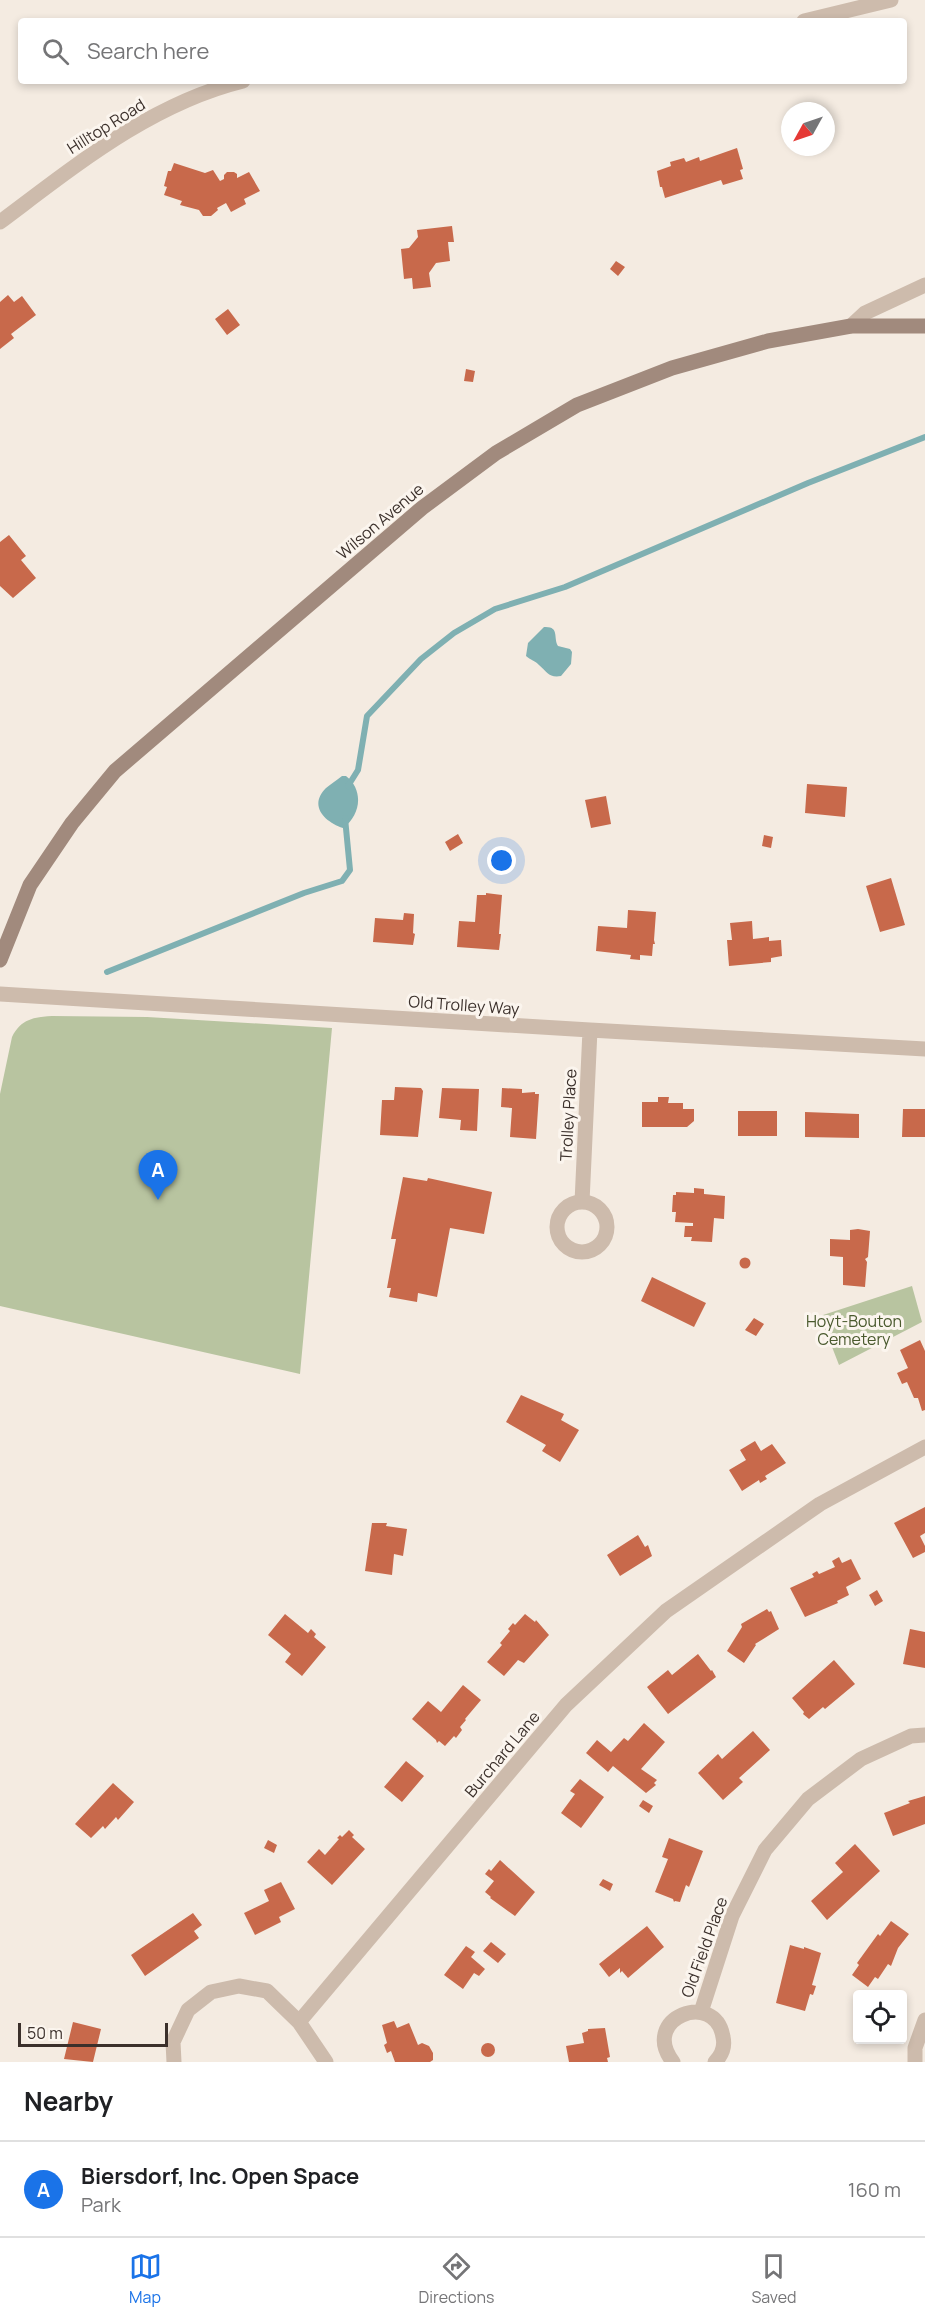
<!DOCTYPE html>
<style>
body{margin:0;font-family:Manrope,sans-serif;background:#f2f2f2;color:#202124}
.controls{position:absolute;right:18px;bottom:18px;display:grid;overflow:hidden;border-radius:6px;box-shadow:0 3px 9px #0003}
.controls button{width:54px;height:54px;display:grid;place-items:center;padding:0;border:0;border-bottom:2px solid #e0e0e0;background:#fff;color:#202124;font:30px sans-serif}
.compass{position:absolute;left:781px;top:102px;width:54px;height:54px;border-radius:50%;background:#fff;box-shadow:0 3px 9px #0003;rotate:230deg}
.scale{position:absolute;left:18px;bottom:15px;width:150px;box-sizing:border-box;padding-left:6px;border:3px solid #3b302b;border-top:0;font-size:16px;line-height:21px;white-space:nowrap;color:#3b302b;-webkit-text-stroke:4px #fbf5ee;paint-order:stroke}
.you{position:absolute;left:502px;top:861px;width:21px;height:21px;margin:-15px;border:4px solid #fff;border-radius:50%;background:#1a73e8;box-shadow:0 0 0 9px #1a73e833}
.badge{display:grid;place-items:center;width:39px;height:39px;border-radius:50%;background:#1a73e8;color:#fff;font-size:20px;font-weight:700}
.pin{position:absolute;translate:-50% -50px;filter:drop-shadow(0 2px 3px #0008)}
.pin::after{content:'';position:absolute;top:32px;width:21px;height:18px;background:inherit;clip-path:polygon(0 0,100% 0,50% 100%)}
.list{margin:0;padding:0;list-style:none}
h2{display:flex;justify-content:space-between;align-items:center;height:78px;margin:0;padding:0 24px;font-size:26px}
h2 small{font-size:20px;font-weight:400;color:#757577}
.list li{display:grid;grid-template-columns:39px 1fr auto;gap:18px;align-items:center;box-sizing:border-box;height:96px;padding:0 24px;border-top:2px solid #e0e0e0}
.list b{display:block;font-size:22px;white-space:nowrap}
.list p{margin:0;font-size:20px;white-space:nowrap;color:#757577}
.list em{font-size:20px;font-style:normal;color:#757577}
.icon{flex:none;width:33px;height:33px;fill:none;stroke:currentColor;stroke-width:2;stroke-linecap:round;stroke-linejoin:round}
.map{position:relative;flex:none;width:925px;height:2062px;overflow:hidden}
.search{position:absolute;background:#fff;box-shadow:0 3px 9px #0003;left:18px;right:18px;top:18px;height:66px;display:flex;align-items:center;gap:15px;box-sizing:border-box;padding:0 21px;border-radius:6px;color:#757577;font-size:22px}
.sheet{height:174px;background:#fff}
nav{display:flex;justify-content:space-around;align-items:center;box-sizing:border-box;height:84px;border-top:2px solid #e0e0e0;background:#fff;font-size:16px;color:#757577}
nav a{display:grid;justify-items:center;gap:3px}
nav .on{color:#1a73e8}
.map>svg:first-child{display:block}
.green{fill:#b8c4a0}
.water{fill:#7fb0b2}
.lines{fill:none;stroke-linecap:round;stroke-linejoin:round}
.stream{stroke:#7fb0b2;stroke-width:6}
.building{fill:#c8694b}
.minor{stroke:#cdbbac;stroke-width:15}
.secondary{stroke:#a18a7d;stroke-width:15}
.labels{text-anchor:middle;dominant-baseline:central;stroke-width:6;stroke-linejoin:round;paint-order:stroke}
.street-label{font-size:16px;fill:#3b302b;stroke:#fbf5ee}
.park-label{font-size:16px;fill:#4a5a2e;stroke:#fbf5ee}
</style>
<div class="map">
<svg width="925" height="2062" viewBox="0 0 925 2062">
<rect width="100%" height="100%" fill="#f4ebe1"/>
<path class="green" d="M52 1016 147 1017 332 1028 300 1374 0 1306V1094L12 1037C21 1019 34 1017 52 1016Z
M912 1286 922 1322 839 1365 820 1316Z"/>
<path class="water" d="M544 627C560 626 553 638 558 646L570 649 572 652 571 664 561 676C549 678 547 672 539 665 536 661 530 660 526 656L528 643Z
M342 776H346C364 790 361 815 343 828 325 822 308 806 326 788 331 784 337 780 342 776Z"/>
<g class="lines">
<path class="stream" d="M348 786 358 770 367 716 421 659 454 633 495 609 565 587 808 483 925 437
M107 972 304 893 342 881 350 870 345 818"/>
</g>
<path class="building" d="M737 148 743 169 740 170 743 179 723 185 721 180 665 198 662 187H660L657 171 671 166 670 162 684 158 686 162 699 157 700 161Z
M174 163 205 173 213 170 220 181 224 179V175L227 172H234L237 174V178L249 172 260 191 244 199 246 204 231 212 226 203 217 208 218 210 211 216H203L199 210 180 205 182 201 164 195 167 187 164 186 168 171H171Z
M452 226 454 242H448L450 261 436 263 429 273 431 287 413 289 412 278 404 279 401 249 409 248 418 237 417 230Z
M616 261 625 267 618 276 610 269Z
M8 295 14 302 22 296 36 315 11 334 14 338 0 349V302Z
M228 309 240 325 227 335 215 319Z
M466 369 475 371 473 382 464 381Z
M9 535 26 556 21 560 36 578 13 598 0 586V542Z
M807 784 847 787 845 817 805 813Z
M606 796 611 824 591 828 585 800Z
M458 834 463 843 450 851 445 842Z
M764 835 773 837 771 848 762 846Z
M891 878 905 925 880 932 866 886Z
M486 893 502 895 499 934H501L499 950 457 947 459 921 475 922 477 895H486Z
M628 910 656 912 654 940 655 944H653L652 956 640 955V960L630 959 631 955 596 951 598 926 627 928Z
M404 913 414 914 413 933 415 934 413 945 373 942 375 918 403 920Z
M752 921 753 939 769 937V941L781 940 782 956 771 958V962L729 966 727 940H732L730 923Z
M395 1087 421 1088 423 1091 418 1137 380 1135 382 1100H394Z
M442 1088 479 1089 477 1131 460 1130 461 1120 439 1118Z
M502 1088 522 1089V1093L535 1092V1094H539L536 1139 510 1137 512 1108 501 1107Z
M658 1097H669L668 1103H683V1109H694V1121L687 1127H642V1102H658Z
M903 1109H925V1137H902Z
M738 1111H777V1136H738Z
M805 1112 859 1114V1138L805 1137Z
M403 1177 427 1181 428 1178 492 1192 484 1234 450 1228 437 1297 418 1293 417 1302 389 1297 391 1288H387L396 1239H391Z
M694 1188 704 1189V1194L725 1196 724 1219 714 1218 712 1242 691 1241 692 1237H684L685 1226H693V1223L675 1222 676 1212H672L673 1195H676V1192L694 1193Z
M858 1229 870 1231 868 1257 865 1259 867 1262 865 1287 843 1285V1257L830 1256V1239L850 1240V1230Z
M739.5 1263a5.5 5.5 0 1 1 11 0a5.5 5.5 0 1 1-11 0Z
M652 1277 706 1303 694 1327 641 1301Z
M754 1318 764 1324 756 1336 745 1330Z
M920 1340 925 1351V1410L922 1411 918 1398H914L907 1382 902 1384 897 1373 908 1368 900 1350Z
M521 1395 564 1414 561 1420 579 1430 560 1462 542 1451 546 1445 506 1422Z
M755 1441 761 1451 772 1444 786 1463 765 1476 767 1479 760 1483 759 1480 742 1491 729 1470 746 1460 740 1450Z
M925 1507V1533L920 1536 925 1546V1552L913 1558 894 1523Z
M372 1523H387L386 1526 407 1529 403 1556 394 1554 392 1575 365 1571Z
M638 1535 645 1547 648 1545 652 1556 620 1576 607 1555Z
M839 1557 842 1563 851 1559 861 1579 846 1587 849 1595 837 1601 838 1603 805 1617 790 1588 814 1577 812 1574 817 1571 819 1574 835 1567 832 1561Z
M877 1590 883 1601 875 1606 869 1595Z
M767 1609 769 1612 771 1611 779 1629 755 1644 756 1645 744 1663 727 1651 742 1627 741 1624Z
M285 1614 308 1633 311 1629 316 1634 314 1637 326 1647 302 1676 285 1662 291 1654 268 1635Z
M525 1614 535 1622 536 1620 549 1635 524 1663 518 1660 504 1676 487 1662 502 1645 500 1643 510 1631 508 1629 513 1623 515 1625Z
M910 1629 925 1632V1668L903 1664Z
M698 1654 711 1671 712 1670 716 1677 668 1714 647 1687 668 1670 672 1675Z
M834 1660 855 1684 825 1709 823 1707 809 1719 803 1714 804 1712 792 1698Z
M463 1685 481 1700 465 1719 466 1720 460 1727 462 1730 456 1738 454 1736 445 1746 439 1741 437 1743 436 1740 412 1719 428 1701 441 1712Z
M644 1723 665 1742 641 1769 657 1780 654 1783 656 1785 646 1793 613 1766 608 1772 586 1753 597 1740 611 1752 624 1738 628 1741Z
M753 1731 770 1750 739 1778 743 1782 723 1800 698 1773 718 1754 722 1759Z
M406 1761 424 1776 402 1802 384 1787Z
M580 1779 604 1797 581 1828 561 1813 575 1794 570 1791Z
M113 1783 134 1802 118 1820 116 1817 105 1829 103 1826 91 1838 75 1824Z
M925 1796V1824L893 1836 884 1813 910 1803 908 1801Z
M643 1800 653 1806 649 1813 639 1806Z
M349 1830 354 1835 352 1837 365 1849 332 1885 307 1862 319 1849 325 1855 339 1839 337 1838 340 1835 342 1837Z
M669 1838 703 1851 689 1887 686 1885 680 1902 675 1901 674 1902 673 1899 655 1892 668 1859 662 1857Z
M268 1840 277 1845 274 1853 264 1848Z
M855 1844 880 1871 827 1920 811 1901 843 1872 835 1863Z
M500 1860 535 1892 515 1916 490 1898 491 1897 485 1892 494 1881 485 1874 489 1869 491 1871Z
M603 1879 613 1884 610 1891 599 1885Z
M281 1882 295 1909 279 1917 281 1922 255 1935 244 1913 269 1901 264 1890Z
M193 1913 202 1925 194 1931 199 1938 145 1976 131 1955Z
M891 1921 909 1934 898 1948 891 1966 888 1964 878 1979 875 1977 868 1987 852 1975 859 1965 857 1963 878 1934 880 1936Z
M647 1926 664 1947 628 1978 622 1971 620 1973V1968L609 1977 599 1964Z
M491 1942 506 1954 498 1963 483 1951Z
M790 1945 804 1949V1947L821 1953 812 1985 816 1986 813 1995 810 1994 805 2011 776 2003Z
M466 1946 475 1952 471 1957 485 1969 479 1976 474 1973 463 1989 444 1975Z
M394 2021 397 2028 409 2023 418 2045 422 2043 429 2046 433 2053V2060L430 2062H395L391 2051 387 2053 384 2045 387 2043 382 2025Z
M73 2022 101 2029 93 2062 64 2059Z
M605 2028 610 2057 607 2058 608 2062H569L566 2046 584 2043 582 2033 588 2031V2029Z
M481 2050a7 7 0 1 1 14 0a7 7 0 1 1-14 0Z"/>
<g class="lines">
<path class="minor" d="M804 21 891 0
M0 222C75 166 150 104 243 81
M851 326 865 313 925 285
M0 994 590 1030 925 1049
M582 1202 590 1030
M557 1227a25 25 0 1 1 50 0a25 25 0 1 1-50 0Z
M701 2012 732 1916 765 1850 808 1799 861 1759 911 1736 925 1735
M299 2022 566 1705 666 1611 820 1504 925 1447
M174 2062 173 2042 188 2010 211 1992 239 1986 267 1991 299 2022 326 2062
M673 2062C639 2018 715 1989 723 2037 725 2046 722 2055 715 2062
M915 2062V2048L925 2020"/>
<path class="secondary" d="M0 960 30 885 72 823 115 771 422 508 496 453 577 405 672 368 768 341 851 326H925"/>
</g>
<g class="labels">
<g class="street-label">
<text transform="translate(106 126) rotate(-32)">Hilltop Road</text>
<text transform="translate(380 521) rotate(-40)">Wilson Avenue</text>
<text transform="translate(464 1005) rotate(4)">Old Trolley Way</text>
<text transform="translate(568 1115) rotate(-87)">Trolley Place</text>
<text transform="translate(502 1754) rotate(-50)">Burchard Lane</text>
<text transform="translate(704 1947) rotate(-70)">Old Field Place</text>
</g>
<g class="park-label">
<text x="854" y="1321">Hoyt-Bouton<tspan x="854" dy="18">Cemetery</tspan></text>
</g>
</g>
</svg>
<div class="controls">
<button><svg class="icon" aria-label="locate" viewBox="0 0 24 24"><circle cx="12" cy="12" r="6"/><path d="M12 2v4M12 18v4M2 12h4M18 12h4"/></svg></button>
</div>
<svg class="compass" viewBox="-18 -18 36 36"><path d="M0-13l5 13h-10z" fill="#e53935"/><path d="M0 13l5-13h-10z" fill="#757577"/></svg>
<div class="scale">50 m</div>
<div class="you"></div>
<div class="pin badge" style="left:158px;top:1200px">A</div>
<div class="search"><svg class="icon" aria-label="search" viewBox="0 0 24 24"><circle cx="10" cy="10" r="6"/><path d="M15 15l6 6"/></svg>Search here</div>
</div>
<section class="sheet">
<h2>Nearby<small></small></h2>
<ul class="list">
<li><span class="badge">A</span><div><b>Biersdorf, Inc. Open Space</b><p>Park</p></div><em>160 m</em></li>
</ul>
</section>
<nav>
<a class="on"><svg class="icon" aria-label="map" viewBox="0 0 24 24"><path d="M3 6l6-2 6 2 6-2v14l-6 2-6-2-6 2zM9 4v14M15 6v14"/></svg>Map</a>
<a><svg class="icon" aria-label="directions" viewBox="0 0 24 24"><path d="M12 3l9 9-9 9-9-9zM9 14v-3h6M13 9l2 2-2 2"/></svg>Directions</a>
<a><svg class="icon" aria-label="saved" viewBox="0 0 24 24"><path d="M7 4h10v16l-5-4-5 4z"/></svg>Saved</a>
</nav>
